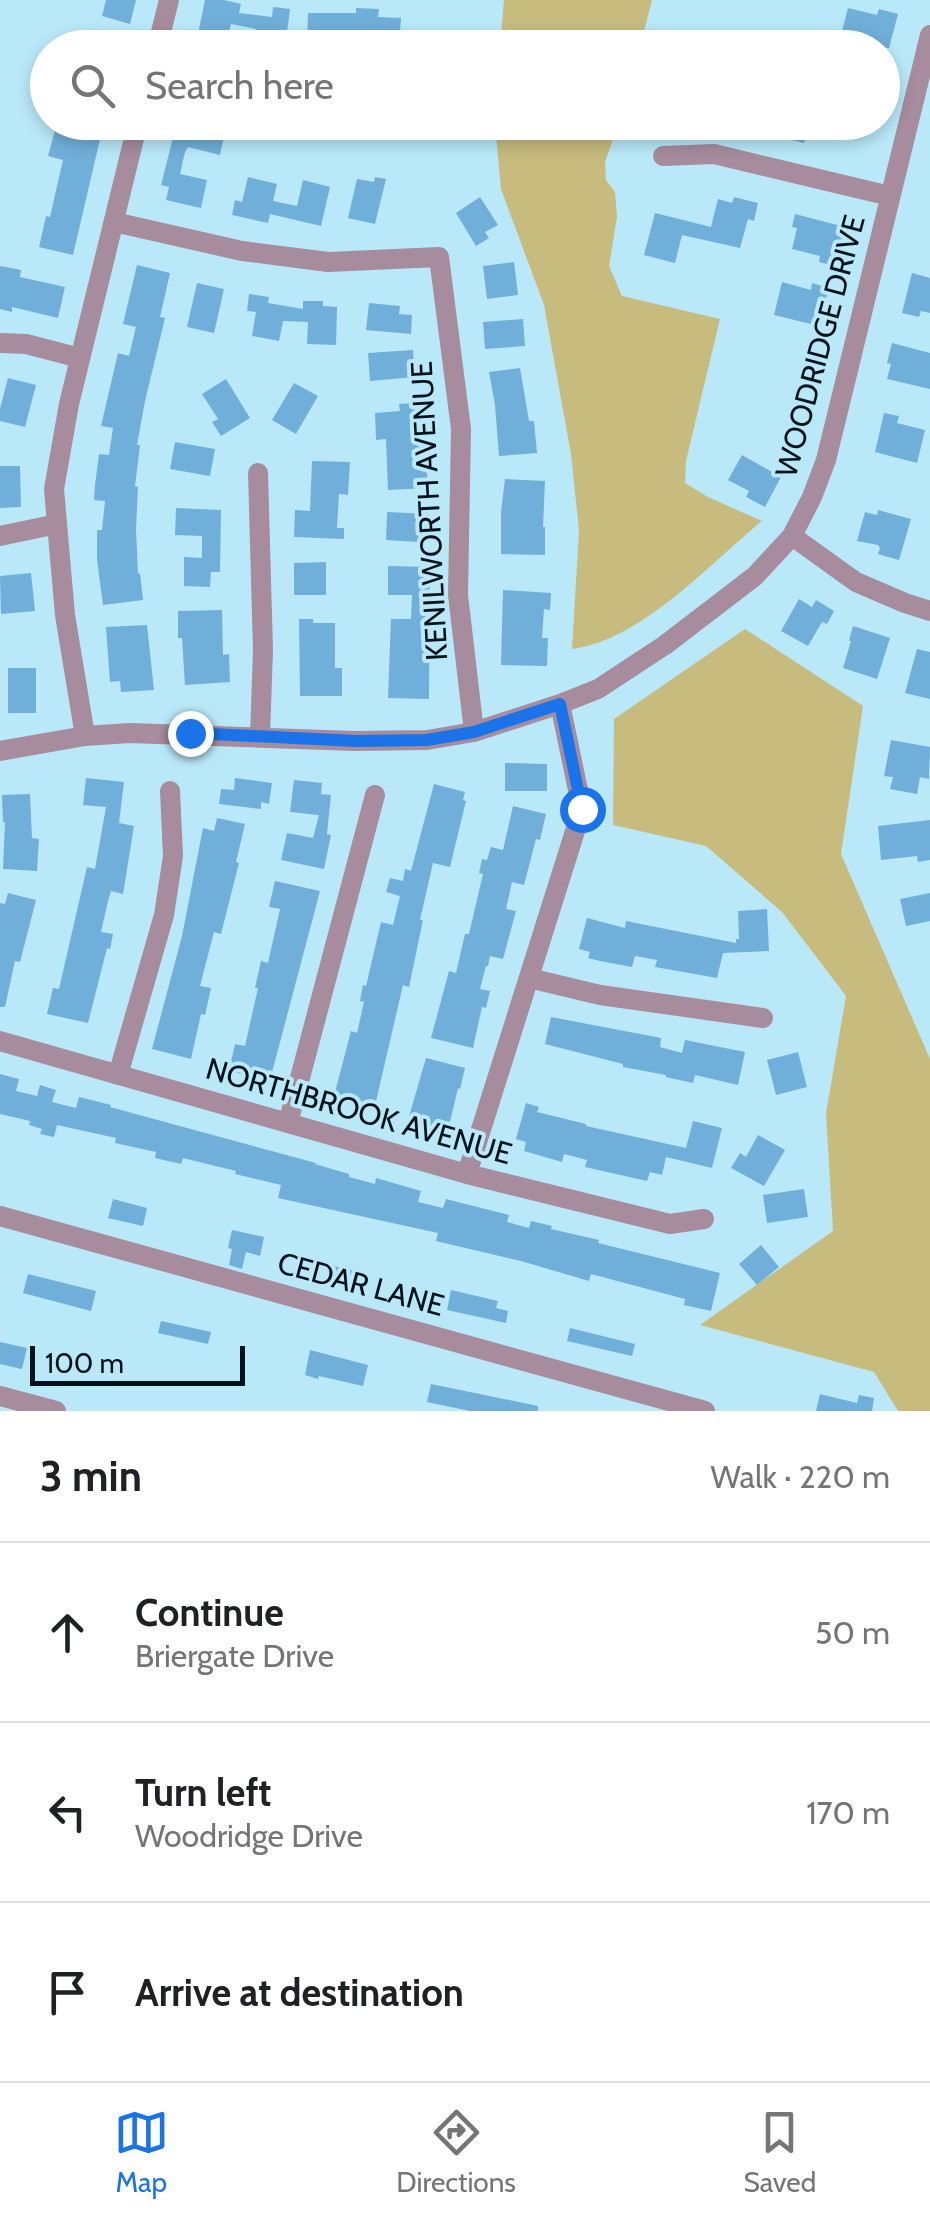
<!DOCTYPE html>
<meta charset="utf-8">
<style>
body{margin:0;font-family:Cabin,sans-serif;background:#f6f6f6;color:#202124}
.scale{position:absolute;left:30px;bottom:25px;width:215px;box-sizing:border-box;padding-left:10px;border:5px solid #001219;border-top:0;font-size:28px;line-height:35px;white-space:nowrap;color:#001219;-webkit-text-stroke:8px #b9e9f9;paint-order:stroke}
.stop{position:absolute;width:30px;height:30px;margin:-22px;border:8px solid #1a73e8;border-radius:50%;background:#fff}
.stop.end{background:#1a73e8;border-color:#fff;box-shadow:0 2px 10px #0008}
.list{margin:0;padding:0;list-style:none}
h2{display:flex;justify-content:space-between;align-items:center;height:130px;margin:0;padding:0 40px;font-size:42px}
h2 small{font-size:32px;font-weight:400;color:#757577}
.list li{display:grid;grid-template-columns:65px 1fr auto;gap:30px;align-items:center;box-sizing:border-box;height:180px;padding:0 40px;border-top:2px solid #e0e0e0}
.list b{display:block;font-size:38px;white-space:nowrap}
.list p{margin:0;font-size:32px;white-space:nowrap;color:#757577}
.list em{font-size:32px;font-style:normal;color:#757577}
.icon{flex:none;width:55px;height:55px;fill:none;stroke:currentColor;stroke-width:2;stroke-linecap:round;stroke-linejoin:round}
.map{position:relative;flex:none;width:930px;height:1411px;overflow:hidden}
.search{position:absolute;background:#fff;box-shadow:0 5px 15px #0003;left:30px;right:30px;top:30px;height:110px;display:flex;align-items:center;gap:25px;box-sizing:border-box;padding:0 35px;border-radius:55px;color:#757577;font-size:38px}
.sheet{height:670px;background:#fff}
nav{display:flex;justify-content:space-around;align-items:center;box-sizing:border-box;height:140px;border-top:2px solid #e0e0e0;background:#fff;font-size:28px;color:#757577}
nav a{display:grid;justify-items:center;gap:5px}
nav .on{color:#1a73e8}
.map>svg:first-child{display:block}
.green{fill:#c7bc7e}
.building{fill:#70afd9}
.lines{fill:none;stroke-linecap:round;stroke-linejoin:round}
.minor{stroke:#a68c9d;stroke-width:20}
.route{stroke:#1a73e8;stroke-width:12}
.labels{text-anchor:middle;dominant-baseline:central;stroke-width:8;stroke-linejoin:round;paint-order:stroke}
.street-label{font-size:30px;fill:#001219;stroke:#b9e9f9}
</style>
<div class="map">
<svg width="930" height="1411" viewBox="0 0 930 1411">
<rect width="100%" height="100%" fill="#b9e9f9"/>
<path class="green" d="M504 0H652L640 47H500Z
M495 123H619L605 162 606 180 615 192 617 217 609 266 622 296 720 319 686 461 685 483 708 497 762 521C709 564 642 640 572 649L579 531 571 454 544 305 501 189Z
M745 629 863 706 841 854 930 1059V1411H898L874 1372 700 1325 833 1231 826 1113 846 996 782 912 706 846 613 825 614 719Z"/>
<path class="building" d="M106 0H136L130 24 102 16Z
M205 0H224L241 4 239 13 272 17 273 7 290 9 285 48 254 44 256 29 231 24 226 45 197 39Z
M356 8 379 9 378 17 401 18 399 48H307L308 13H356Z
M848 8 877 15 879 9 898 14 889 48H872L840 39Z
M66 122H104L73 255 39 247 46 216 50 217 63 160 48 156 55 130 64 132Z
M177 122H207L226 127 220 155 188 147 185 152 180 174 207 180 201 208 166 200 169 187 161 185Z
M766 122H803L802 125 808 127 804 143 764 133Z
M248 177 277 184 273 201 297 206 303 180 330 187 321 226 270 214 268 223 232 215 235 200 242 202Z
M375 177 386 179 375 224 348 218 357 179 374 182Z
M480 197 498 225 485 232 489 238 476 246 456 213Z
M734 197 758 203 754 221 748 219 740 248 682 235 675 263 644 255 655 213 711 227 718 199 732 203Z
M795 214 845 227 835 266 819 262 820 256 792 249 797 228 792 227Z
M514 262 518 295 487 299 483 266Z
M137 265 170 273 160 317 165 318 145 401 137 445H140L135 486 138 487 136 529 138 574 140 573 143 600 103 605 97 560V530H102L105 501 94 500 95 485 99 454 109 455 113 428 101 426 118 353 129 356 136 327 123 324Z
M0 266 21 270 20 277 65 287 58 318 12 307V312L0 309Z
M912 273 930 278V313L921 311 919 317 902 313Z
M782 282 811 290 812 283 829 288 819 326 774 315Z
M197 283 224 289 214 333 187 327Z
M249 294 269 297 268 303 303 309V301H323V306L337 307 336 345 307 344 308 322 283 321 279 341 252 336 256 312 247 311Z
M369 303 400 306 399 314 412 315 411 334 366 330Z
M523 319 525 346 485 349 483 322Z
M892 343 930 353V389L887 379 891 364 887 363Z
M413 350 415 377 370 381 368 353Z
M520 368 529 421H534L537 453 499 456 495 405 489 372Z
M8 378 36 385 25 427 0 421V409Z
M226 379 250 418 221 436 212 422 218 419 202 394Z
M294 383 318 396 296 434 272 420Z
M418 403 421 457H426L428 488 388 490 386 439 376 440 375 413 400 411 399 404Z
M884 413 899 416 897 423 925 430 917 463 875 452Z
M175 442 215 449 210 476 170 469Z
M742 455 781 477 765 507 746 497 749 491 728 480Z
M312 461 350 462 348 495 339 494 337 528H344V539L294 537 295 510 310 511Z
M0 466H20L21 507 0 508Z
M505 479 545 481 543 527H545V555L501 554V512Z
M176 508 221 510 220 572H211L210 587 184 586V557L202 558V536L175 535Z
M878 510 911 519 899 560 878 554 880 548 878 545 857 541 865 512 877 515Z
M387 512 430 514 429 531 419 530 418 542 386 540Z
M326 562V595H294V563Z
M388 566 430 567 429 699 388 698 391 619H411L412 595H388Z
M31 573 35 611 1 614 0 576Z
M503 590 551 593 550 610 544 609 542 638H548L547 666 501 665Z
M799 599 812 607 816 600 834 611 827 624 822 622 808 646 781 631Z
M222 610 223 655 229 654 230 682 185 685 182 638H178V611Z
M299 619H313V623H335V668H342V696H300Z
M147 625 154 690 121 692 120 681 110 682 106 627Z
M853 626 890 638 877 679 843 668 851 641H849Z
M917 649 930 652V699L905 693Z
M8 668H36V713H8Z
M891 740 930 747 929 779 920 777 917 794 890 789 893 777 884 776Z
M505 763 547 764V791H505Z
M86 778 124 782 119 823 134 826 123 894 111 891 108 901 101 932 113 934 110 949 107 948 88 1023 47 1014 53 988 59 989 87 867 95 869 106 807 83 805Z
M235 778 272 783 269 804 261 802V809L219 804 221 789 234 790Z
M294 780 322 783 321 794 331 795 327 834 331 835 324 869 281 860 287 833 313 838 319 815 290 812Z
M434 784 465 792 463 800 466 801 450 867 433 863 420 920H423L409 987 403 985 374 1110 333 1100 351 1031 357 1033 364 1002 360 1001 363 985 366 986 381 922 393 925 400 896 386 892 390 878 403 881 405 869 411 871Z
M30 794 32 838 39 839 37 871 3 869 5 822H3L2 795Z
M513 806 546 814 540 840 536 839 524 885 512 882 506 909 516 911 503 959 490 956 488 966H486L480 989 490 991 486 1008 482 1007 473 1048 431 1038 449 971 456 973 465 934H469L483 874 479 873 482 859 487 860 491 847 503 850Z
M217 818 245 824 236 862 239 863 221 934 214 932 200 986 211 988 205 1015 201 1014 191 1059 152 1049 182 936 203 828 214 831Z
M930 820V860L918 862 917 856 881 860 878 826Z
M275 881 320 891 270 1080 229 1071 235 1044 245 1046 258 988H255L261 961 268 963 280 909 269 907Z
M8 893 36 900 20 962 15 961 5 1007H0V903L5 904Z
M930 893V921L906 926 900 899Z
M767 909 769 951 723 953 717 978 655 967 657 960 635 956 632 967 600 961 588 958 590 952 579 949 587 918 625 928 626 921 736 943V939H739L738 911Z
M551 1017 661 1038 660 1047 682 1053 685 1040 745 1052 738 1085 695 1075 693 1083 666 1077V1075L623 1067V1064L545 1044Z
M798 1052 807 1087 776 1095 767 1060Z
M426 1058 465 1068 460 1089 458 1088 448 1130 408 1120Z
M0 1074 19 1079 16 1091 37 1096 40 1085 56 1090 52 1102 76 1108 79 1097 111 1105 110 1107 316 1163 315 1164 349 1174V1177L375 1184 376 1178 421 1191 418 1202 443 1208 446 1199 509 1215 507 1222 529 1228 531 1221 552 1226 551 1229 599 1240 598 1243 720 1273 711 1311 684 1305 685 1299 591 1274 589 1281 521 1261 436 1241 438 1233 278 1198 281 1185 235 1174 236 1171 183 1158 181 1164 155 1158 156 1152 115 1143 116 1138 57 1125 54 1137 40 1134 42 1129 29 1125 30 1121 0 1114Z
M526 1103 539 1107 537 1112 586 1124V1126L686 1148 693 1121 722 1128 712 1168 666 1157 662 1175 650 1172 647 1181 585 1167 587 1160 564 1154 562 1162 524 1151 526 1142 516 1139Z
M758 1135 785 1150 764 1186 731 1168 740 1153 746 1157Z
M804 1189 808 1217 767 1223 763 1195Z
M113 1199 147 1208 143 1226 108 1218Z
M232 1230 264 1237 260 1256 246 1252 242 1269 229 1265 232 1249 228 1248Z
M761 1245 779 1267 757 1285 739 1264Z
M329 1265 360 1272 356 1291 325 1283Z
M28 1274 96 1291 91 1311 23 1293Z
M451 1290 498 1301 496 1308 508 1311 506 1323 447 1310Z
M161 1321 211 1332 208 1344 158 1333Z
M570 1328 635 1344 632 1356 567 1341Z
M0 1342 27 1348 22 1369 0 1364Z
M310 1350 368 1365 363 1386 319 1376 318 1379 305 1375Z
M431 1384 538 1406V1411H470L427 1402Z
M820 1394 857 1403 859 1395 874 1398 872 1411H816Z"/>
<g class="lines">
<path class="minor" d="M157 48 169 0
M663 156 714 154 890 196
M114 222 242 251 328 262 439 257 461 429 458 595 474 732
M0 343 26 344 80 358
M258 473 263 650 260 736
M0 536 57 524
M792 536 856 582 905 603 930 611
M85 736 65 615 54 489 69 404 138 122
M0 751 85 736 130 733 355 741 427 740 474 732 560 704 598 689 665 645 755 576 792 536 812 497 826 460 930 35
M529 978 600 995 763 1018
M0 1041 467 1174 670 1224 704 1219
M118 1075 164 915 173 856 170 791
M288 1123 375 795
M467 1174 582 809 560 704
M0 1216 705 1411
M0 1396 56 1411"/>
</g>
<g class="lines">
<path class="route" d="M190 733 356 741 427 740 474 732 560 704 582 809"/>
</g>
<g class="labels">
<g class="street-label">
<text transform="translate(820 346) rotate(-75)">WOODRIDGE DRIVE</text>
<text transform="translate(429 511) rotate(-93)">KENILWORTH AVENUE</text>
<text transform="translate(359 1111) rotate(16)">NORTHBROOK AVENUE</text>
<text transform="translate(361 1284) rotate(15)">CEDAR LANE</text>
</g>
</g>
</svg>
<div class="scale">100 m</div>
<div class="stop" style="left:582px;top:809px"></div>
<div class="stop end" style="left:190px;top:733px"></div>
<div class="search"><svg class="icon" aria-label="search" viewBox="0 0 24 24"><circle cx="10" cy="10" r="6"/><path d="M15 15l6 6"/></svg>Search here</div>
</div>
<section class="sheet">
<h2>3 min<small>Walk · 220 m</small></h2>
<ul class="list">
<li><svg class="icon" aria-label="ahead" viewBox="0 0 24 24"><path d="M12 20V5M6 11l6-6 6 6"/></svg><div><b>Continue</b><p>Briergate Drive</p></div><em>50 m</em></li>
<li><svg class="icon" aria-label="left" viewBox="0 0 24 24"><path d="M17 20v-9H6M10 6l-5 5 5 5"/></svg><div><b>Turn left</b><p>Woodridge Drive</p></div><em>170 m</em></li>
<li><svg class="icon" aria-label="arrive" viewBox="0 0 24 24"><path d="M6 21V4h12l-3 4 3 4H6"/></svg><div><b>Arrive at destination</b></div></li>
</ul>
</section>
<nav>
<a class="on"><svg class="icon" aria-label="map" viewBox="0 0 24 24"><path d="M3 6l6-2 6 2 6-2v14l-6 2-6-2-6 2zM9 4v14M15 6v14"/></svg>Map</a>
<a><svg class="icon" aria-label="directions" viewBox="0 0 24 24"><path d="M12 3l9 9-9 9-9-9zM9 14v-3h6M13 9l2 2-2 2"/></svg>Directions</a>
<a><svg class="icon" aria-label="saved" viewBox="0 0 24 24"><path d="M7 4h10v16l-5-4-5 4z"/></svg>Saved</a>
</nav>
